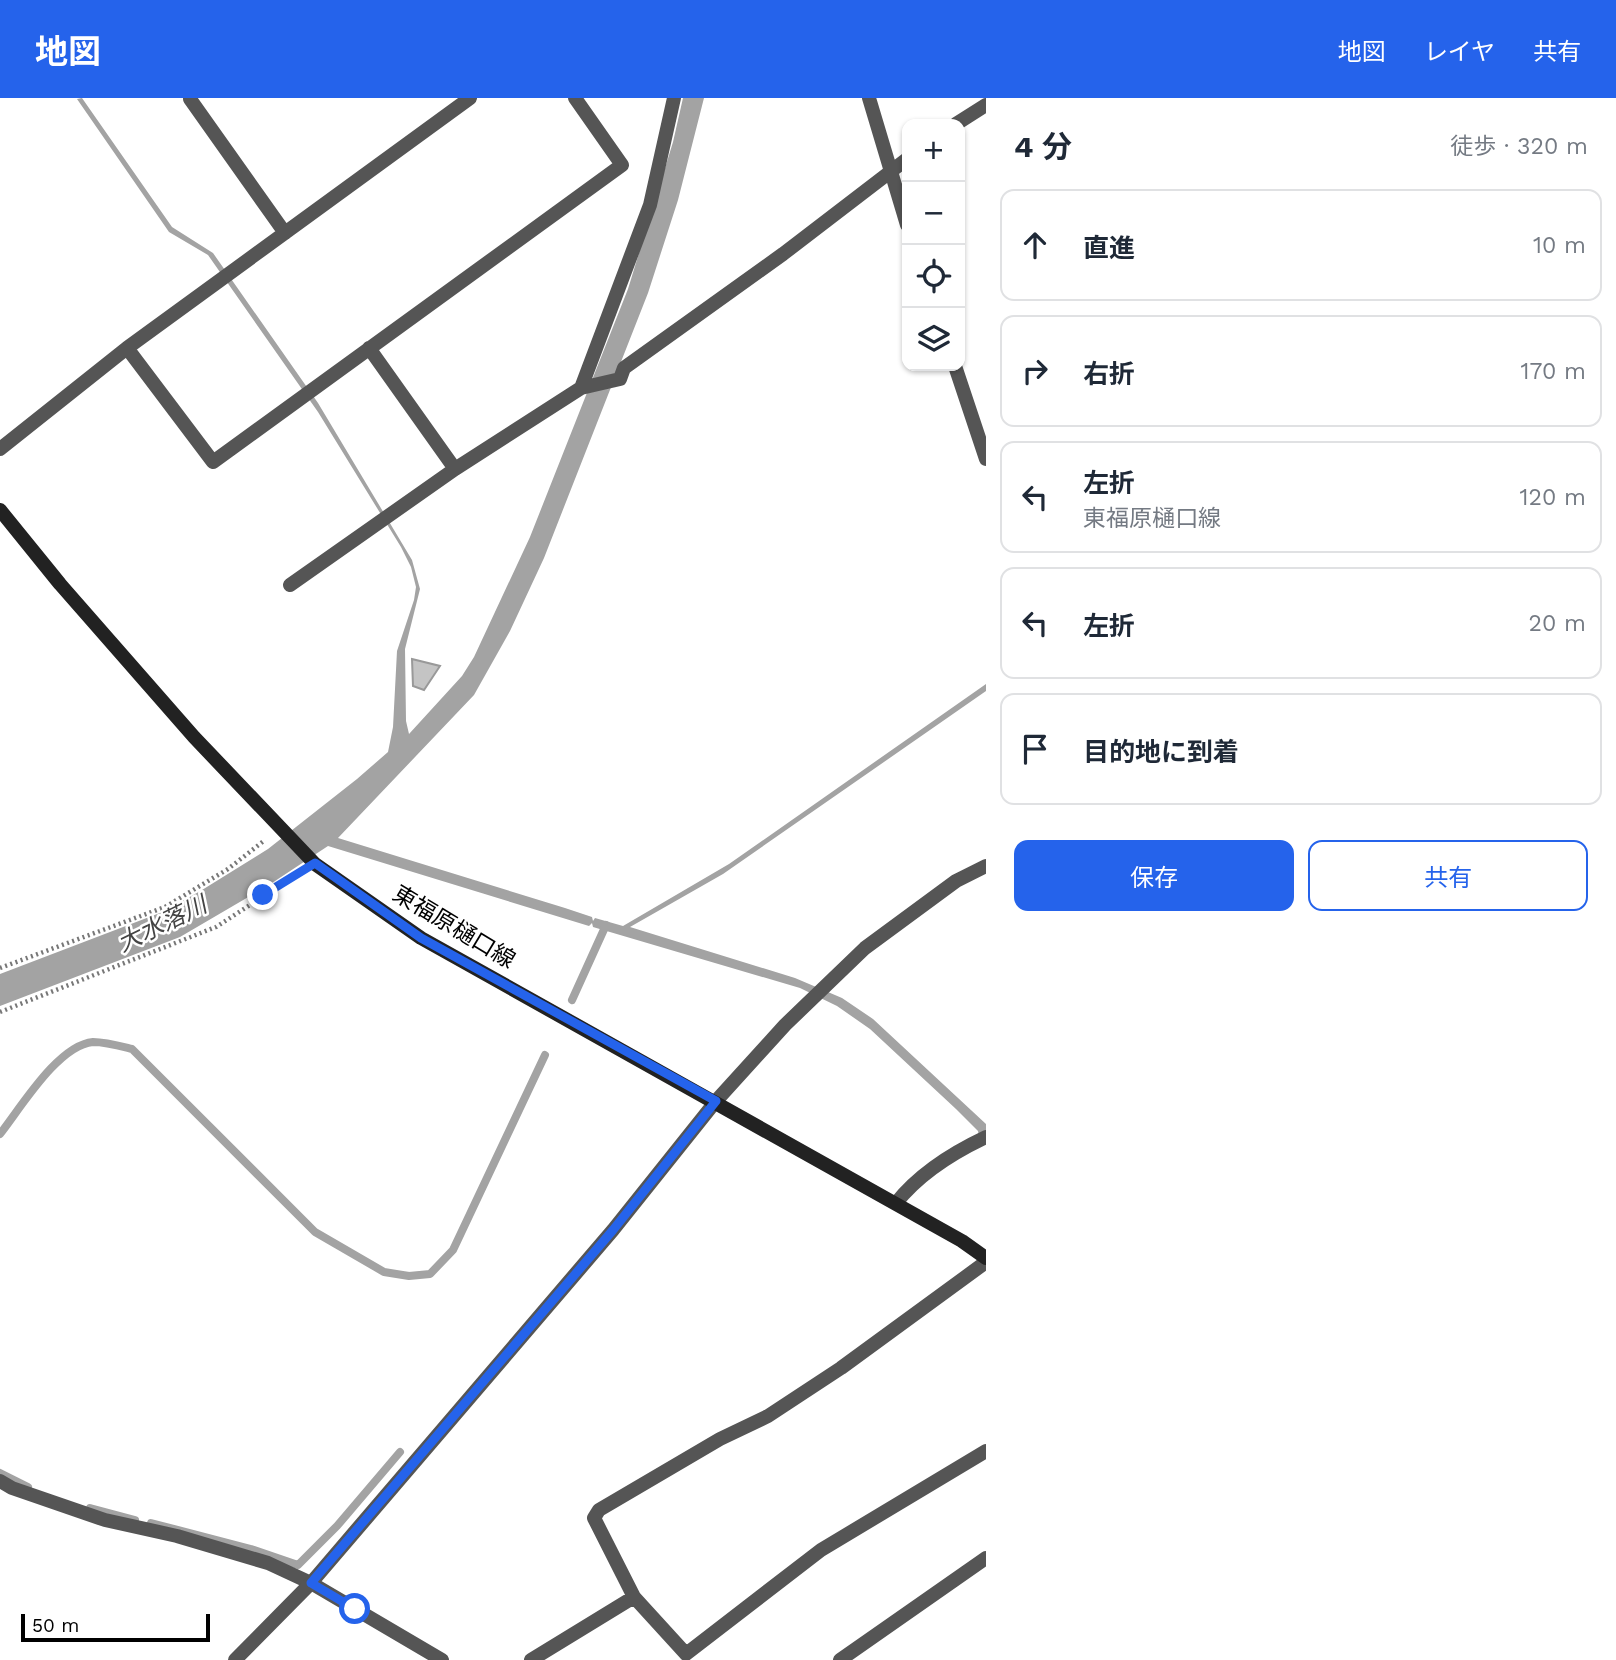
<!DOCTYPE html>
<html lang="ja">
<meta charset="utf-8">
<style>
body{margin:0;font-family:"Work Sans","Noto Sans JP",sans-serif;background:#f6f6f7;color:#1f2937}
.controls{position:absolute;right:21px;top:21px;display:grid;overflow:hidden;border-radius:14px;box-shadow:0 2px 5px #0004}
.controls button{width:63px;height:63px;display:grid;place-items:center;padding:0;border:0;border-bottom:2px solid #e0e1e3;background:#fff;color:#1f2937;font:35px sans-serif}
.scale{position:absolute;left:21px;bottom:18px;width:189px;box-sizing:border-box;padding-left:7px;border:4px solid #000;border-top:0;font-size:19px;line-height:24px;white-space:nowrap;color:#000;-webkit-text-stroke:5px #fff;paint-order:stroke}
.stop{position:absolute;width:21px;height:21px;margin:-16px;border:5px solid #2563eb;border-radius:50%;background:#fff}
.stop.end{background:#2563eb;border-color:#fff;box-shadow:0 2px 7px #0008}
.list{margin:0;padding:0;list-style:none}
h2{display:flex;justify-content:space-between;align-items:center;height:91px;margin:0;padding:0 28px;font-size:30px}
h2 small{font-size:23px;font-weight:400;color:#747a83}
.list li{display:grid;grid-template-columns:46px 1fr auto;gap:21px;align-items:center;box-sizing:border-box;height:112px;margin:0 14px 14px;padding:0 14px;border:2px solid #e0e1e3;border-radius:14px}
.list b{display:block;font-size:26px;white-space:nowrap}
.list p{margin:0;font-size:23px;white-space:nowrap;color:#747a83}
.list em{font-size:23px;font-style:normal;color:#747a83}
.actions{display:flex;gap:14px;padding:21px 28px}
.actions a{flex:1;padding:16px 0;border:2px solid #2563eb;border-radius:14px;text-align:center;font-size:24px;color:#2563eb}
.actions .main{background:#2563eb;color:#fff}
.icon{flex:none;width:38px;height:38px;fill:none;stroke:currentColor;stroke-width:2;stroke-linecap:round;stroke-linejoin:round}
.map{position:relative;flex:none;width:986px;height:1562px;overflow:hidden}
header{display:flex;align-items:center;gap:42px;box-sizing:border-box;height:98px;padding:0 35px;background:#2563eb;color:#fff}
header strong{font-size:33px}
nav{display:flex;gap:38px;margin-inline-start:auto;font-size:24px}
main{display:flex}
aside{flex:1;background:#fff}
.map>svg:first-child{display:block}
.water{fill:#a3a3a3}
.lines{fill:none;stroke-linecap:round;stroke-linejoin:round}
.stream{stroke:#a3a3a3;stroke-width:8}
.building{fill:#c4c4c4;stroke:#999;stroke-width:2}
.path{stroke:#777;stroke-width:4.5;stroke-dasharray:2 3.5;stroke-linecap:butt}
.minor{stroke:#555;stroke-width:14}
.tertiary{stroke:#555;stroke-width:14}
.secondary{stroke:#222;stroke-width:14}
.route{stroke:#2563eb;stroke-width:9}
.labels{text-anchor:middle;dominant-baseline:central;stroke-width:5;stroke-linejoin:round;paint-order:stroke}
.street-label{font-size:23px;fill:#000;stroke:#fff}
.water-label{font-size:24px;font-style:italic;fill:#444;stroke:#fff}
</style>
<header>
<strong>地図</strong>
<nav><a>地図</a><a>レイヤ</a><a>共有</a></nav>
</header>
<main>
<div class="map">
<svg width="986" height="1562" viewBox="0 0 986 1562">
<rect width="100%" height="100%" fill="#fff"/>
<path class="water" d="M82 0 172 129 213 155 318 305 412 462 420 491 405 551 406 623 409 636 462 578 474 559 530 439 628 191 673 44 683 0H704L678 102 648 195 544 460 510 533 474 597 338 740 565 810 592 819 593 823 595 820 623 828 729 766 986 586V593L723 776 630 829 795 880 842 900 873 921 986 1026V1042L979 1039 978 1033 956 1011 870 931 837 908 800 890 593 829 592 825 589 828 328 748 272 785 180 839 0 908V876L165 813 202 792 268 751 357 681 388 654 393 629 397 553 414 502 416 489 411 469 401 449 318 314 208 157 169 134 77 1Z"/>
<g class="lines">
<path class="stream" d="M572 902 606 827
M0 1036C20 1011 58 947 93 944 106 944 120 948 132 951L315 1134 384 1174 409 1178 430 1176 453 1152 545 957
M0 1375 28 1389
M90 1410 135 1422
M151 1425 251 1451 298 1467 337 1428 400 1354"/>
</g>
<path class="building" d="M412 561 440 568 424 592 413 588Z"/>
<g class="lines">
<path class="path" d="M0 870 165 809 228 771 265 742
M0 914 216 829 299 775"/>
<path class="minor" d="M869 0 907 127
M190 1 285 135
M956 26 986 7
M127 250 213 364 622 67 575 0
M955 268 986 361
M581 290 620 281 624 270 783 156 907 61
M0 351 127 250 470 0
M455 371 581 290 650 107 674 0
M290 487 455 371 369 250
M896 1105C919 1076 952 1055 986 1039
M0 1383 12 1390 105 1422 177 1438 268 1465 311 1485 442 1562
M634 1499 686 1556 821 1452 986 1353
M531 1562 634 1499 594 1420 599 1412 720 1341 768 1318 841 1270 986 1164
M840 1562 986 1460"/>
<path class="tertiary" d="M235 1562 311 1485 613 1132 716 1003 785 927 865 850 956 783 986 768"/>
<path class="secondary" d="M0 412 60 486 194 639 315 766 421 840 962 1143 986 1160"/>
</g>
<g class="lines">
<path class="route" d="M263 797 315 765 421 840 716 1003 613 1132 311 1485 355 1511"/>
</g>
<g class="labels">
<g class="street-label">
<text transform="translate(454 829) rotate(31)">東福原樋口線</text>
</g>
<g class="water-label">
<text transform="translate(162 826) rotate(-26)">大水落川</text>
</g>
</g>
</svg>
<div class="controls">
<button>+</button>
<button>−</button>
<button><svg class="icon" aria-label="locate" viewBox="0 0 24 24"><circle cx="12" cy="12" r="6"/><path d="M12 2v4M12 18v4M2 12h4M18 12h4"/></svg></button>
<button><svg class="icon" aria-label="layers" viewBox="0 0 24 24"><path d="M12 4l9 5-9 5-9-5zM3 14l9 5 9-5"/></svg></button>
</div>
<div class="scale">50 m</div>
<div class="stop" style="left:355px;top:1511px"></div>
<div class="stop end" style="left:263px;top:797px"></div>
</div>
<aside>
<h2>4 分<small>徒歩 · 320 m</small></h2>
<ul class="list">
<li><svg class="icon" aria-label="ahead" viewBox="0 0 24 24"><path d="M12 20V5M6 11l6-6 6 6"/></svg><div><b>直進</b></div><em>10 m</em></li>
<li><svg class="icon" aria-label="right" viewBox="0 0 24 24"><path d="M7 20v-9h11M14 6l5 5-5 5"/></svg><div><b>右折</b></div><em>170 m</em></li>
<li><svg class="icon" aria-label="left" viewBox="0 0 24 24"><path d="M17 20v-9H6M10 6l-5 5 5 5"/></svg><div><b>左折</b><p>東福原樋口線</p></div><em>120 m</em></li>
<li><svg class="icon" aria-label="left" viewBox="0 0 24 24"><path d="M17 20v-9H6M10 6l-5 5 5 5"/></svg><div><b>左折</b></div><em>20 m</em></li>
<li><svg class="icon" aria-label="arrive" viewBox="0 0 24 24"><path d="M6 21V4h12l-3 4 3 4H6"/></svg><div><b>目的地に到着</b></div></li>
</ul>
<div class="actions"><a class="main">保存</a><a>共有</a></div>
</aside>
</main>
